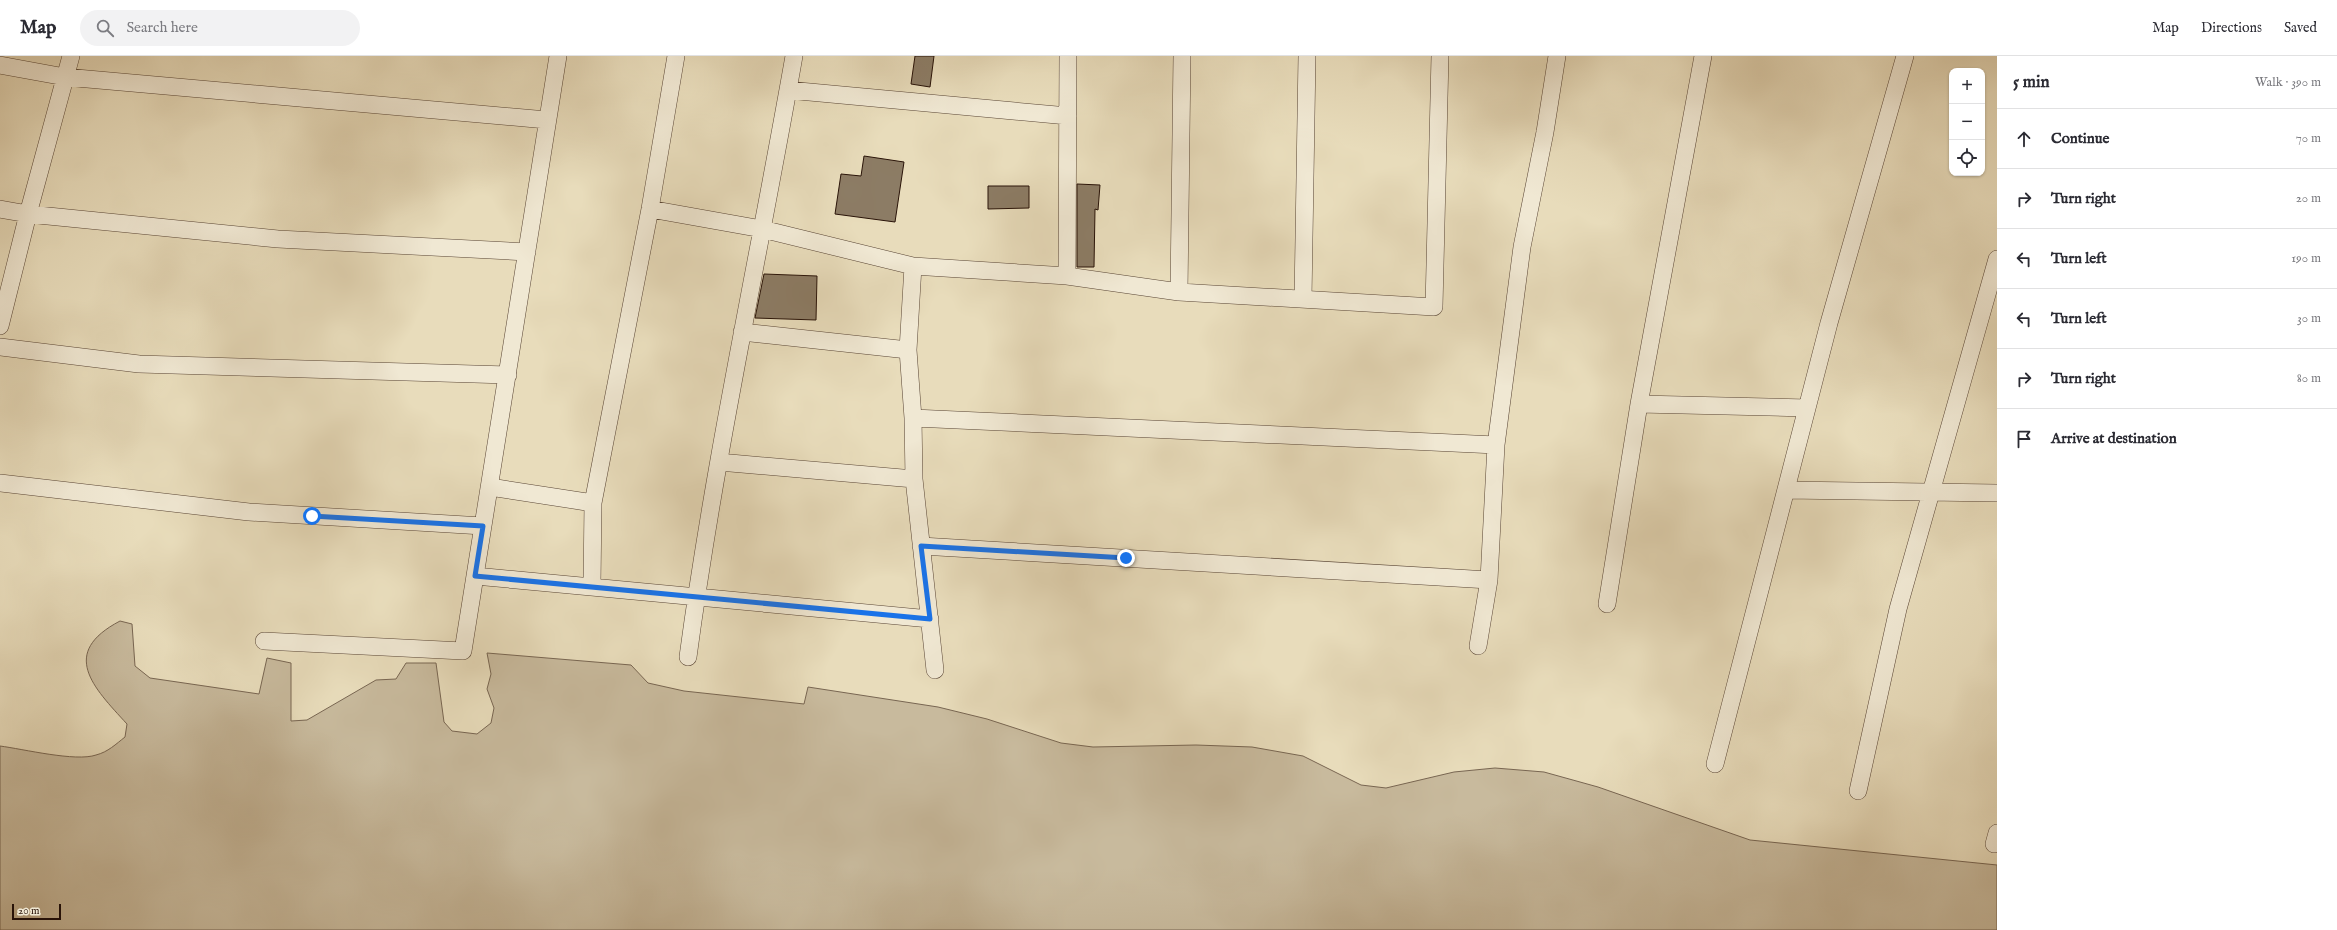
<!DOCTYPE html>
<meta charset="utf-8">
<style>
body{margin:0;font-family:"IM FELL English",serif;background:#f2f2f3;color:#2b2b33}
.controls{position:absolute;right:12px;top:12px;display:grid;overflow:hidden;border-radius:8px;box-shadow:0 1px 3px #0004}
.controls button{width:36px;height:36px;display:grid;place-items:center;padding:0;border:0;border-bottom:1px solid #e1e1e2;background:#fff;color:#2b2b33;font:20px sans-serif}
.scale{position:absolute;left:12px;bottom:10px;width:49px;box-sizing:border-box;padding-left:4px;border:2px solid #291308;border-top:0;font-size:11px;line-height:14px;white-space:nowrap;color:#291308;-webkit-text-stroke:3px #f0e8d3;paint-order:stroke}
.stop{position:absolute;width:12px;height:12px;margin:-9px;border:3px solid #1a73e8;border-radius:50%;background:#fff}
.stop.end{background:#1a73e8;border-color:#fff;box-shadow:0 1px 4px #0008}
.list{margin:0;padding:0;list-style:none}
h2{display:flex;justify-content:space-between;align-items:center;height:52px;margin:0;padding:0 16px;font-size:17px}
h2 small{font-size:13px;font-weight:400;color:#7c7c81}
.list li{display:grid;grid-template-columns:26px 1fr auto;gap:12px;align-items:center;box-sizing:border-box;height:60px;padding:0 16px;border-top:1px solid #e1e1e2}
.list b{display:block;font-size:15px;white-space:nowrap}
.list em{font-size:13px;font-style:normal;color:#7c7c81}
.icon{flex:none;width:22px;height:22px;fill:none;stroke:currentColor;stroke-width:2;stroke-linecap:round;stroke-linejoin:round}
.map{position:relative;flex:none;width:1997px;height:874px;overflow:hidden}
header{display:flex;align-items:center;gap:24px;box-sizing:border-box;height:56px;padding:0 20px;background:#fff;border-bottom:1px solid #e1e1e2}
header strong{font-size:19px}
nav{display:flex;gap:22px;margin-inline-start:auto;font-size:14px}
.search{width:280px;height:36px;background:#f2f2f3;display:flex;align-items:center;gap:10px;box-sizing:border-box;padding:0 14px;border-radius:22px;color:#7c7c81;font-size:15px}
main{display:flex}
aside{flex:1;background:#fff}
.map>svg:first-child{display:block}
.green{fill:#c8ba9d;stroke:#786652}
.building{fill:#8c7c65;stroke:#291308}
.lines{fill:none;stroke-linecap:round;stroke-linejoin:round}
.minor-casing{stroke:#594535;stroke-width:18}
.minor{stroke:#f0e8d3;stroke-width:17}
.route{stroke:#1a73e8;stroke-width:5}
</style>
<header>
<strong>Map</strong>
<div class="search"><svg class="icon" aria-label="search" viewBox="0 0 24 24"><circle cx="10" cy="10" r="6"/><path d="M15 15l6 6"/></svg>Search here</div>
<nav><a>Map</a><a>Directions</a><a>Saved</a></nav>
</header>
<main>
<div class="map">
<svg width="1997" height="874" viewBox="0 0 1997 874">
<rect width="100%" height="100%" fill="#e8dcbb"/>
<filter id="stains"><feTurbulence type="fractalNoise" baseFrequency=".005" numOctaves="4"/><feColorMatrix values="0 0 0 0 .2 0 0 0 0 .09 0 0 0 0 .02 0 0 0 .5 -.17"/></filter>
<radialGradient id="worn" r=".72"><stop offset=".6" stop-color="#630" stop-opacity="0"/><stop offset="1" stop-color="#630" stop-opacity=".3"/></radialGradient>
<path class="green" d="M120 565 132 568 135 610 150 622 259 638 267 602 291 607V665L307 664 376 624 396 623 406 607H436L444 666 452 675 477 678 491 667 494 652 487 633 491 618 487 597 631 609 648 627 684 635 804 648 808 631 938 651 987 663 1061 687 1093 691 1196 689 1252 691 1303 700 1361 729 1386 732 1454 716 1495 712 1544 716 1598 731 1750 784 1997 809V874H0V690C23 693 76 706 96 699 108 696 116 688 125 681L127 668C93 631 59 597 120 565Z"/>
<path class="building" d="M915 0H934L930 31 911 28Z
M864 100 904 106 895 166 835 158 841 118 861 120Z
M1077 128 1100 129 1098 154 1095 153 1094 211H1077Z
M988 130H1029V152L988 153Z
M764 218 817 220 816 264 755 262Z"/>
<g class="lines">
<defs>
<path id="minor" d="M0 9 65 21 547 64
M788 34 1068 60
M0 153 28 158 278 183 527 196
M650 153 762 173 913 210 1067 220 1179 236 1434 251 1440 0
M913 210 908 294 913 362 914 423 935 614
M1067 220 1068 0
M1179 236 1182 0
M1303 243 1307 0
M0 270 28 158 71 0
M742 276 908 294
M0 291 139 308 508 319
M1639 348 1807 352
M913 362 1496 389
M719 406 914 423
M0 427 249 456 483 470
M490 431 593 447
M1786 434 1997 437
M921 490 1489 524
M475 520 930 563
M592 530 593 447 650 153 676 0
M1607 548 1639 348 1703 0
M264 585 463 595 558 0
M1478 590 1489 524 1496 389 1522 191 1545 76 1557 0
M688 601C715 399 759 200 794 0
M1715 708 1829 267 1905 0
M1858 735 1898 553 1997 203
M1994 788 1997 777"/>
</defs>
<use href="#minor" class="minor-casing"/>
<use href="#minor" class="minor"/>
</g>
<g class="lines">
<path class="route" d="M312 460 483 470 475 520 930 563 921 490 1126 502"/>
</g>
<rect width="100%" height="100%" filter="url(#stains)"/>
<rect width="100%" height="100%" fill="url(#worn)"/>
</svg>
<div class="controls">
<button>+</button>
<button>−</button>
<button><svg class="icon" aria-label="locate" viewBox="0 0 24 24"><circle cx="12" cy="12" r="6"/><path d="M12 2v4M12 18v4M2 12h4M18 12h4"/></svg></button>
</div>
<div class="scale">20 m</div>
<div class="stop" style="left:312px;top:460px"></div>
<div class="stop end" style="left:1126px;top:502px"></div>
</div>
<aside>
<h2>5 min<small>Walk · 390 m</small></h2>
<ul class="list">
<li><svg class="icon" aria-label="ahead" viewBox="0 0 24 24"><path d="M12 20V5M6 11l6-6 6 6"/></svg><div><b>Continue</b></div><em>70 m</em></li>
<li><svg class="icon" aria-label="right" viewBox="0 0 24 24"><path d="M7 20v-9h11M14 6l5 5-5 5"/></svg><div><b>Turn right</b></div><em>20 m</em></li>
<li><svg class="icon" aria-label="left" viewBox="0 0 24 24"><path d="M17 20v-9H6M10 6l-5 5 5 5"/></svg><div><b>Turn left</b></div><em>190 m</em></li>
<li><svg class="icon" aria-label="left" viewBox="0 0 24 24"><path d="M17 20v-9H6M10 6l-5 5 5 5"/></svg><div><b>Turn left</b></div><em>30 m</em></li>
<li><svg class="icon" aria-label="right" viewBox="0 0 24 24"><path d="M7 20v-9h11M14 6l5 5-5 5"/></svg><div><b>Turn right</b></div><em>80 m</em></li>
<li><svg class="icon" aria-label="arrive" viewBox="0 0 24 24"><path d="M6 21V4h12l-3 4 3 4H6"/></svg><div><b>Arrive at destination</b></div></li>
</ul>
</aside>
</main>
